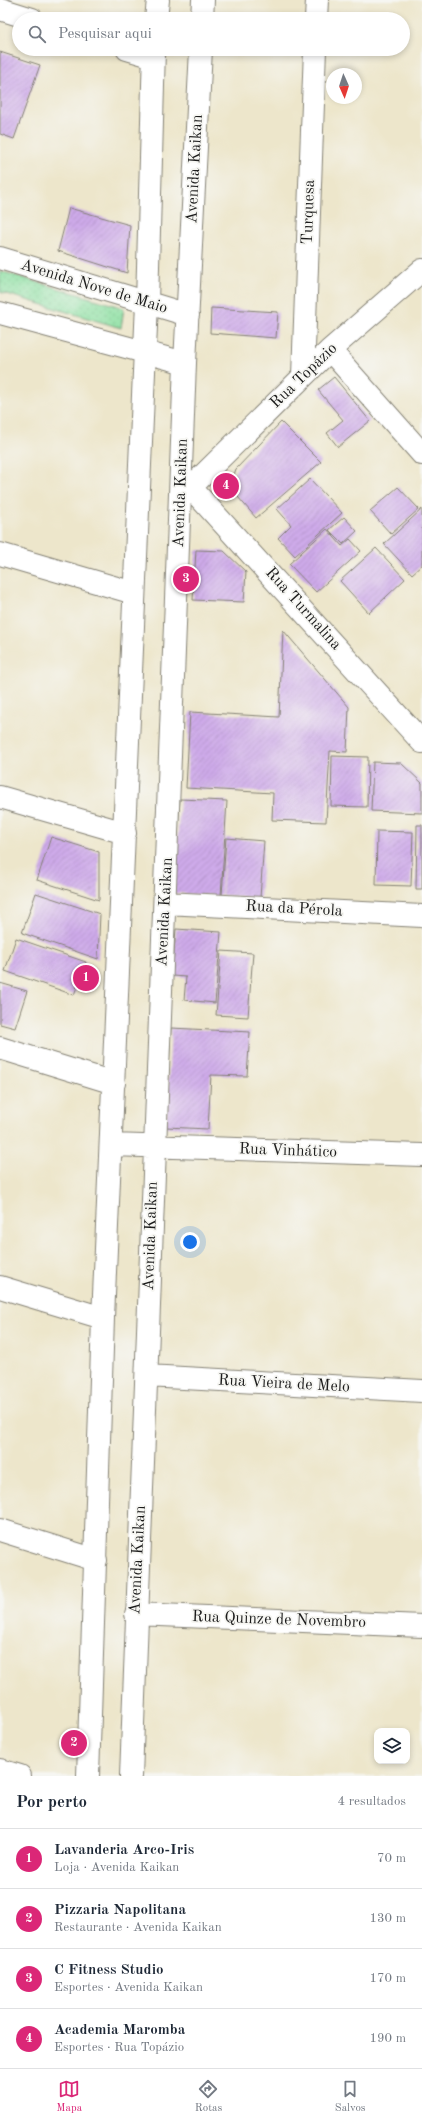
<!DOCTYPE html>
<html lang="pt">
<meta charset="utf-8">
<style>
body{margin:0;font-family:"Old Standard TT",serif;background:#f2f2f3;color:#1f2937}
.controls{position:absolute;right:12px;bottom:12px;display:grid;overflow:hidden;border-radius:8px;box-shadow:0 2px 6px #0003}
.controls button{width:36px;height:36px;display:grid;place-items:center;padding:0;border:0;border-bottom:1px solid #e0e1e3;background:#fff;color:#1f2937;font:20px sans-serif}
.compass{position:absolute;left:326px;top:68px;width:36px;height:36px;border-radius:50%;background:#fff;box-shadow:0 2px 6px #0003;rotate:177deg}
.you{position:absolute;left:190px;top:1242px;width:14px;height:14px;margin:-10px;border:3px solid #fff;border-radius:50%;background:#1a73e8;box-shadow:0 0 0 6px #1a73e833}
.badge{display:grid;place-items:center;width:26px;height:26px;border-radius:50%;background:#db2777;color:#fff;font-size:13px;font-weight:700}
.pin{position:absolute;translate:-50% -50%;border:2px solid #fff;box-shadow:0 1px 4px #0006}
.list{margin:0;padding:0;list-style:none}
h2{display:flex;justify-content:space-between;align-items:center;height:52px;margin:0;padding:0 16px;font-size:17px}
h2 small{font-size:13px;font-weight:400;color:#747a83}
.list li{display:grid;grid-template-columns:26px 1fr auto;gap:12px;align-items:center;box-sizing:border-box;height:60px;padding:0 16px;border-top:1px solid #e0e1e3}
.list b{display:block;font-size:15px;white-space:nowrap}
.list p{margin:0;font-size:13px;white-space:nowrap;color:#747a83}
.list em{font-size:13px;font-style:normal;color:#747a83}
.icon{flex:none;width:22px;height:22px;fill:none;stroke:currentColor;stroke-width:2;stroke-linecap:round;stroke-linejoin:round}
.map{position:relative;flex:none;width:422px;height:1776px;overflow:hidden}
.search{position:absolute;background:#fff;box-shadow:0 2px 6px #0003;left:12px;right:12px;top:12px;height:44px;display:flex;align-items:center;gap:10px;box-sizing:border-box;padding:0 14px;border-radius:22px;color:#747a83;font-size:15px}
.sheet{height:292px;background:#fff}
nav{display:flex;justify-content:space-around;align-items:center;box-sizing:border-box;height:56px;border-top:1px solid #e0e1e3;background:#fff;font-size:11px;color:#747a83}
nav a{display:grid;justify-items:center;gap:2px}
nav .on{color:#db2777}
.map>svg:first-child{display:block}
.green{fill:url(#green-dots);stroke:#547e5f}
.building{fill:url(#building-hatch)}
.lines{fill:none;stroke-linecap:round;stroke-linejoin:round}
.minor-casing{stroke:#848174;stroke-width:24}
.minor{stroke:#fff;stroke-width:22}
.labels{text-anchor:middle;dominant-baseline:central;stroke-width:3.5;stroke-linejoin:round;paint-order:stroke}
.street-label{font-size:16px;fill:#1c1c1c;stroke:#f6f6f2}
</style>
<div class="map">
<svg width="422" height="1776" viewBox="0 0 422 1776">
<defs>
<pattern id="green-dots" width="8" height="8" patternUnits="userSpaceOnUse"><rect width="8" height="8" fill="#8ce0a2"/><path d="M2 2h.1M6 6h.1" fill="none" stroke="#78c08b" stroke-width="1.8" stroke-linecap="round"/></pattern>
<pattern id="building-hatch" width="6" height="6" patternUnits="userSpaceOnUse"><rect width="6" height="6" fill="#ceaae9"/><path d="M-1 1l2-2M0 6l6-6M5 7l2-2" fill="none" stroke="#b092c7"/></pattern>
</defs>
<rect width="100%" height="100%" fill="#f6f6f2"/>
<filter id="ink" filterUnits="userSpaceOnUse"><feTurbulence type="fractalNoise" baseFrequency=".025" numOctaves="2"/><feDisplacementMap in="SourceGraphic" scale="8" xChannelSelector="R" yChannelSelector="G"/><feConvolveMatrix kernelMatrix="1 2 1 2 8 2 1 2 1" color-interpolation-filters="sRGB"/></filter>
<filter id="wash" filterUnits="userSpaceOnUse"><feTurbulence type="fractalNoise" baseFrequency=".012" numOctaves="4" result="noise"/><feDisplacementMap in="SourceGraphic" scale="16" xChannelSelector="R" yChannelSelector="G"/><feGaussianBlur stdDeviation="0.9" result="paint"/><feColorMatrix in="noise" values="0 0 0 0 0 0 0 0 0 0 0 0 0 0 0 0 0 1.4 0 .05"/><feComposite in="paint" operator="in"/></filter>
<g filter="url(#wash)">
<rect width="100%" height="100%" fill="#ede6cb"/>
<path class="green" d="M0 271 124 308 121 328 0 292Z"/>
<g id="blocks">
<path class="building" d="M0 52 40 65 14 139 0 134Z
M69 208 130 225 127 273 58 251Z
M211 308 278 312 276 338 210 333Z
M334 377 370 421 338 447 327 433 343 420 318 390Z
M281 422 321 462 256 518 232 490V480L236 469Z
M310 479 342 513 295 556 278 538 291 525 277 509Z
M398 487 419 509 391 534 370 511Z
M422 509V565L412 574 384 544Z
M344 517 357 531 343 544 329 530Z
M327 529 342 546 350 539 361 551 316 592 289 564Z
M376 548 405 579 369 613 340 581Z
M196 550 224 551 246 572 244 602 193 600Z
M283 630 349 707 347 752 330 751 326 822 272 820 273 793 186 788 190 712 279 717Z
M332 756 368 757 367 807 331 806Z
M373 762 401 763 422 783V813L371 811Z
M180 799 227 801 221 896 174 893Z
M417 825H422V889H416Z
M377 831 413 832 411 886 376 885Z
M51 837 99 852V900L37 880Z
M226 838 264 841 260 898 222 895Z
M36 893 100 914 98 959 22 933Z
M176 929 221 932 215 1003 184 1000 186 977 172 976Z
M16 938 86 962 74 995 5 971Z
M221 951 253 953 248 1017 216 1015Z
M0 983 27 991 15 1028 0 1024Z
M171 1028 250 1032 247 1076 211 1075 208 1129 166 1127Z"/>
</g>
</g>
<g filter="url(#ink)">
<use href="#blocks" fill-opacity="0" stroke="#848174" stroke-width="1"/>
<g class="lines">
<defs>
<path id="minor" d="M0 9 32 19
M156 19 158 0
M202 19 203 0
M316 19 317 0
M127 49 154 57
M0 258 188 315
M0 313 185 363
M330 350 422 454
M303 376 315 49
M182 478 422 742
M191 487 330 350 422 270
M0 554 134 593
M0 797 125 833
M165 903 422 916
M0 1048 114 1083
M111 1145 422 1155
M0 1287 103 1318
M147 1376 422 1391
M0 1530 96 1560
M136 1614 422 1626
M0 1770 20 1776
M88 1776 103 1318 147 303 154 49
M131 1776 185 363 201 49"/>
</defs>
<use href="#minor" class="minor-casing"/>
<use href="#minor" class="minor"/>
</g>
</g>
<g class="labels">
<g class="street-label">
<text transform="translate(195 169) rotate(-87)">Avenida Kaikan</text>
<text transform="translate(309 212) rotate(-88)">Turquesa</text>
<text transform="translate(94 287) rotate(17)">Avenida Nove de Maio</text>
<text transform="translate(304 376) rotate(-44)">Rua Topázio</text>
<text transform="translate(181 493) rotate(-88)">Avenida Kaikan</text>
<text transform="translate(303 609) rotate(48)">Rua Turmalina</text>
<text transform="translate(294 909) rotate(3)">Rua da Pérola</text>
<text transform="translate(165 912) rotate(-87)">Avenida Kaikan</text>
<text transform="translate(288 1151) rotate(2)">Rua Vinhático</text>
<text transform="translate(151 1236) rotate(-88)">Avenida Kaikan</text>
<text transform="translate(284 1384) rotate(3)">Rua Vieira de Melo</text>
<text transform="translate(138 1560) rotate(-87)">Avenida Kaikan</text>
<text transform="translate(279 1620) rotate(2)">Rua Quinze de Novembro</text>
</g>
</g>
</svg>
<div class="controls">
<button><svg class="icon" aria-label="layers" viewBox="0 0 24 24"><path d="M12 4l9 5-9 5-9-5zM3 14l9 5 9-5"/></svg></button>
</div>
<svg class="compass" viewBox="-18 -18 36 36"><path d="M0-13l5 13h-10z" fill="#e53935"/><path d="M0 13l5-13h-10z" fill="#747a83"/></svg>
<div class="you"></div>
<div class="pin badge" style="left:86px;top:978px">1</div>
<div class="pin badge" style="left:74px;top:1743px">2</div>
<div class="pin badge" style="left:186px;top:579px">3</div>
<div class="pin badge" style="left:226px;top:486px">4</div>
<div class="search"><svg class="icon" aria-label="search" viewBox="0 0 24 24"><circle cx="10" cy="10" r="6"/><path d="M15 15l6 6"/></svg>Pesquisar aqui</div>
</div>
<section class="sheet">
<h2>Por perto<small>4 resultados</small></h2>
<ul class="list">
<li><span class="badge">1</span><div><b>Lavanderia Arco-Iris</b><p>Loja · Avenida Kaikan</p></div><em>70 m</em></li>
<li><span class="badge">2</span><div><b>Pizzaria Napolitana</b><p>Restaurante · Avenida Kaikan</p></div><em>130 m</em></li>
<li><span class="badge">3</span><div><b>C Fitness Studio</b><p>Esportes · Avenida Kaikan</p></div><em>170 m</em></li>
<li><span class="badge">4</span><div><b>Academia Maromba</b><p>Esportes · Rua Topázio</p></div><em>190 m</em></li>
</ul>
</section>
<nav>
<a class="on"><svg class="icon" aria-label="map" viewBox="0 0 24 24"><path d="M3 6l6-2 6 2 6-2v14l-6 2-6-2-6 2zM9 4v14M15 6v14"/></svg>Mapa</a>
<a><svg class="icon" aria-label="directions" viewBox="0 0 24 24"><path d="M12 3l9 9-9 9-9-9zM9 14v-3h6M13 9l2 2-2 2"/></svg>Rotas</a>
<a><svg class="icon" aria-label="saved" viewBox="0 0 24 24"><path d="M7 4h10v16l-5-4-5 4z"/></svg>Salvos</a>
</nav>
